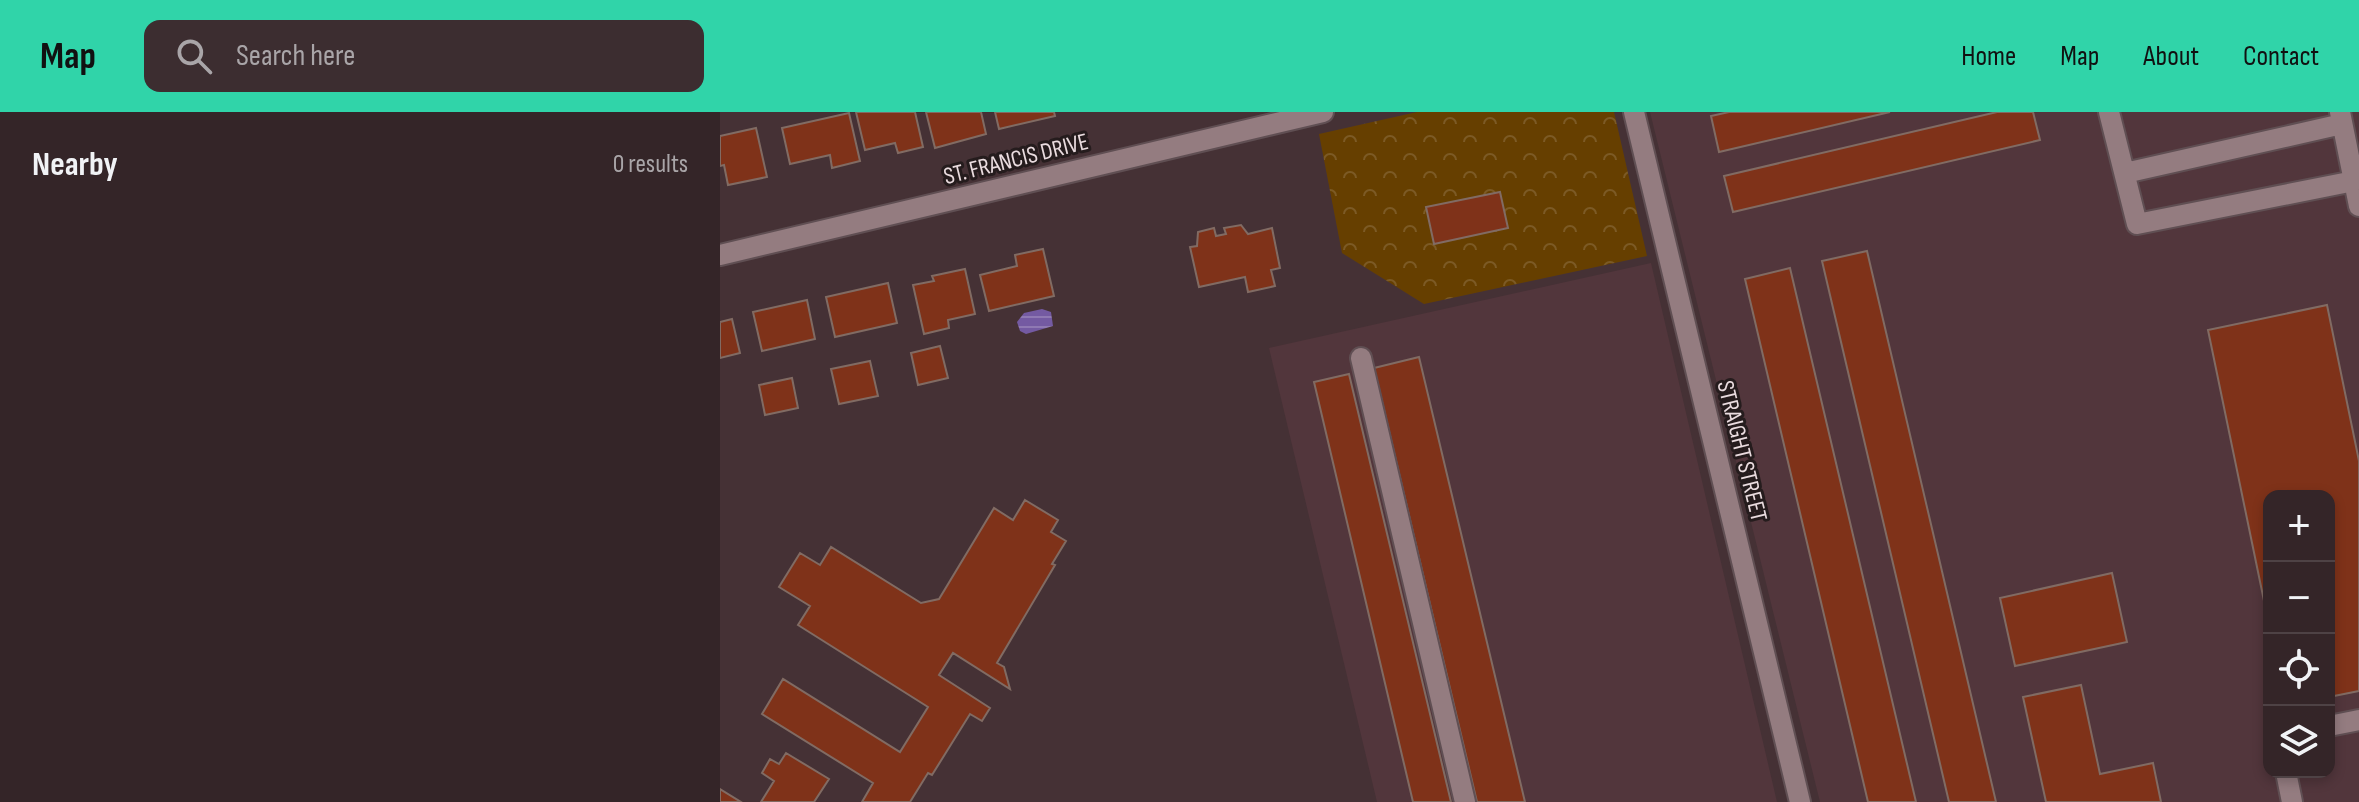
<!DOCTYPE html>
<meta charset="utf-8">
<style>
body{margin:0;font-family:"Sofia Sans Condensed",sans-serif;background:#3c2d30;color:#f1f3f6}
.controls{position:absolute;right:24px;bottom:24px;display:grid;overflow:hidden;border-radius:16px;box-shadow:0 4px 12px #0003}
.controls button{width:72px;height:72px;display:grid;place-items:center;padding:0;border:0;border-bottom:2px solid #4e4245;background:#342528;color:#f1f3f6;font:40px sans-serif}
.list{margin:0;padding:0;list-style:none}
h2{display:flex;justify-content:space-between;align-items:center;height:104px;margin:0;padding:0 32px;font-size:34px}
h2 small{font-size:26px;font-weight:400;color:#a9a5a8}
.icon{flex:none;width:44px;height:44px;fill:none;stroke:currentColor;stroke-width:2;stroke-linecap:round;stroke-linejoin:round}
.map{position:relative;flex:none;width:1639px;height:690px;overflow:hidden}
header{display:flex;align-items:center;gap:48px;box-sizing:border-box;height:112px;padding:0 40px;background:#30d4a9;color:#111}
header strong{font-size:38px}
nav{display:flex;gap:44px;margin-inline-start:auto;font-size:28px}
.search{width:560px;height:72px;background:#3c2d30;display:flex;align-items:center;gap:20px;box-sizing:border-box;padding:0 28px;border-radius:16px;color:#a9a5a8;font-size:30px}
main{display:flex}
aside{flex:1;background:#342528}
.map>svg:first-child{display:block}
.built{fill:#52363c;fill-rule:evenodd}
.forest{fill:url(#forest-crowns)}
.water{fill:url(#water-rules)}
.building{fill:#7f3219;stroke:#816b63;stroke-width:2}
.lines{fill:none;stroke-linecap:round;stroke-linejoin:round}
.minor-casing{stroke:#604f53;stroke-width:24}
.minor{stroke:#947c80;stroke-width:20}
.labels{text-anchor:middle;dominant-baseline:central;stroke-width:6;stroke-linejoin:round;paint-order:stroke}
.street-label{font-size:24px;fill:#eadcdf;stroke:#251c1d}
</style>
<header>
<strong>Map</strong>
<div class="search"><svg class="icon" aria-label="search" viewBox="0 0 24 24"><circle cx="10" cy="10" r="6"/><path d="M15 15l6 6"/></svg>Search here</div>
<nav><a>Home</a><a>Map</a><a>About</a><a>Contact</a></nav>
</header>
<main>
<aside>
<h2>Nearby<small>0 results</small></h2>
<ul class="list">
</ul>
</aside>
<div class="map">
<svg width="1639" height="690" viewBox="0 0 1639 690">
<defs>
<pattern id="forest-crowns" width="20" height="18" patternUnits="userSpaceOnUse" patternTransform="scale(2)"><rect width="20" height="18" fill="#663f00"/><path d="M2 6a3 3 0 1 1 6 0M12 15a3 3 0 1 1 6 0" fill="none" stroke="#7c5a25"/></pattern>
<pattern id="water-rules" width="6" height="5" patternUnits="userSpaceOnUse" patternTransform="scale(2)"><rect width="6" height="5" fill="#745aa2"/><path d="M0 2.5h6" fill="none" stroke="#8f79b3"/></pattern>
</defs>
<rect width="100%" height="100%" fill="#453135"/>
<path class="built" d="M930 0H1639V690H1100ZM1549 384H1609V660H1549Z
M931 151 1057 690H657L549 236Z"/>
<path class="forest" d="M697 0H894L927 144 704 192 622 141 599 22Z"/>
<path class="water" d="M322 197 331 200 333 214 306 222 300 219 297 210 304 201Z"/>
<path class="building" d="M136 0H195L203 35 178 41 175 31 145 38Z
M206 0H261L266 22 215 36Z
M275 0H334L335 4 279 17Z
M1009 0H1170L999 40 991 4Z
M1277 0H1313L1320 28 1013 100 1004 64Z
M129 1 140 49 112 56 110 43 70 52 62 16Z
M36 16 47 65 8 73 4 53 0 54V24Z
M780 80 788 116 714 132 706 95Z
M521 113 528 122 552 116 560 156 551 158 555 174 528 180 525 165 479 175 470 135 477 134 478 120 494 116 496 124 506 122 504 116Z
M323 137 334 184 269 199 260 163 297 154 295 143Z
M1147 139 1276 690H1229L1102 149Z
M1070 156 1196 690H1148L1025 167Z
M245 157 255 202 228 208 229 216 204 222 193 173 214 169 212 164Z
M168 171 177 211 115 225 106 185Z
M87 188 95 227 42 239 33 200Z
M1607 193 1639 349V579L1609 585V384H1549V513L1488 218Z
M12 207 20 241 0 246V210Z
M220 234 228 266 198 273 191 241Z
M699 245 805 690H757L654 256Z
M150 249 158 284 119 292 111 257Z
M629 262 731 690H693L594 270Z
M72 266 78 296 45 303 39 273Z
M305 388 338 408 331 420 346 429 332 452 335 453 277 551 284 555 290 577 233 541 219 563 270 596 262 609 250 602 212 663 208 661 190 690H142L153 671 42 602 63 567 180 640 208 595 78 513 90 494 59 475 80 441 100 453 111 435 201 491 219 487 274 396 293 408Z
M1392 461 1407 530 1295 554 1280 486Z
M1361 573 1380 662 1433 651 1441 690H1326L1303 585Z
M66 641 109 667 94 690H41L54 669 42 661 50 647 59 652Z
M0 677 21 690H0Z"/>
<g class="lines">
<defs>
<path id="minor" d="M914 0 1080 690
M1389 0 1417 112 1634 69
M1620 0 1639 94
M1405 61 1622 12
M0 143 603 0
M641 246 745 690
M1609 614 1639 608
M1566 660 1572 690"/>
</defs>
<use href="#minor" class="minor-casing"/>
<use href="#minor" class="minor"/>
</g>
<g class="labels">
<g class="street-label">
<text transform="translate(296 47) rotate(-14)">ST. FRANCIS DRIVE</text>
<text transform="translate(1022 339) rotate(76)">STRAIGHT STREET</text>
</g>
</g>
</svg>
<div class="controls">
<button>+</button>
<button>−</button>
<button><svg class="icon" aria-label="locate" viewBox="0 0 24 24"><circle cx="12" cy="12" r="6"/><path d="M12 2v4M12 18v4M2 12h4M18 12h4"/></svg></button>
<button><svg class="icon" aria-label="layers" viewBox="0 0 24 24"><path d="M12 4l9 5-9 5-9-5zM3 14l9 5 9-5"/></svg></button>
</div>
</div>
</main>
